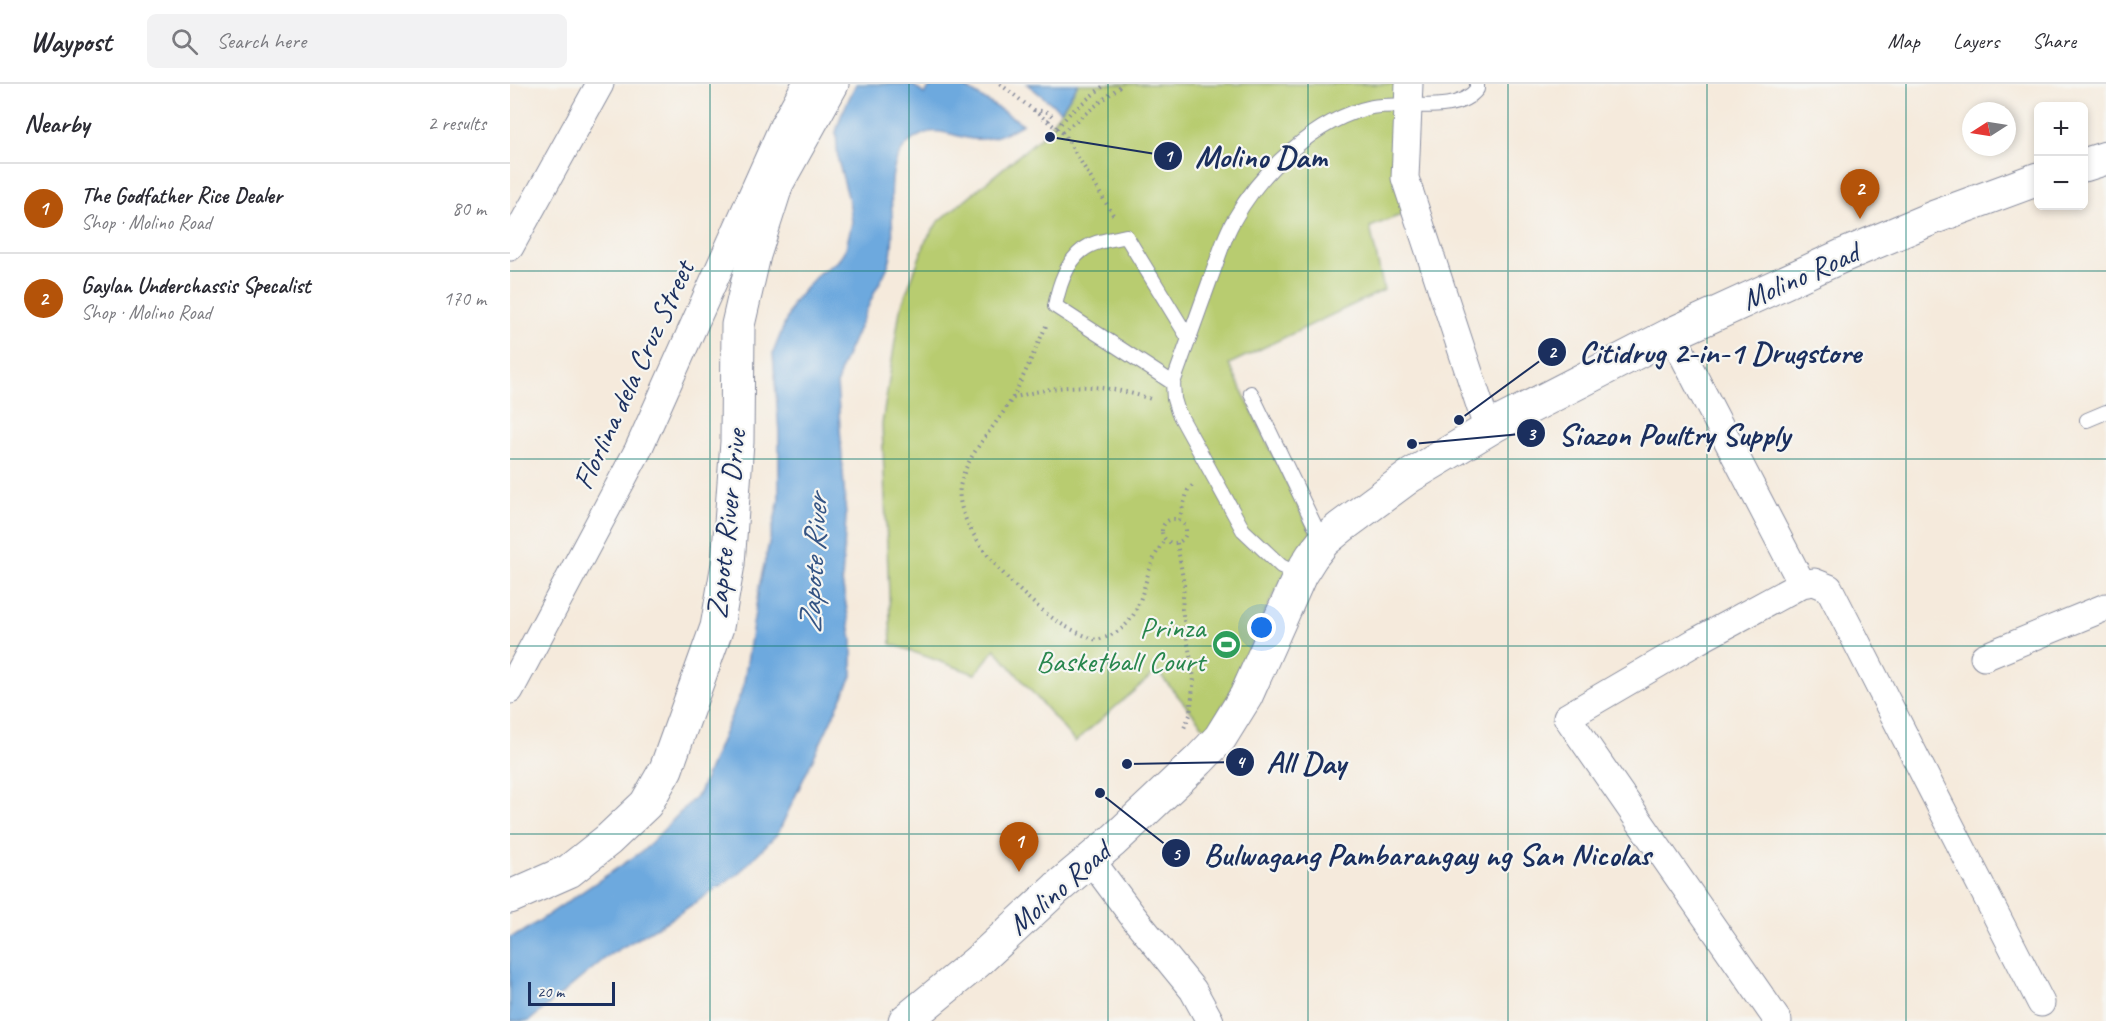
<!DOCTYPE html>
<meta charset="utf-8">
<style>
body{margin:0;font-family:Caveat,sans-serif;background:#f2f2f3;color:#2b2b33}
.controls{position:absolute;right:18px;top:18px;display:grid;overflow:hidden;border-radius:9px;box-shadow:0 3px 9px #0003}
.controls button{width:54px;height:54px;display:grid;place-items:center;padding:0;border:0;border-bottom:2px solid #e1e1e2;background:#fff;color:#2b2b33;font:30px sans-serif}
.compass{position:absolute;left:1452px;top:18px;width:54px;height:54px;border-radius:50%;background:#fff;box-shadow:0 3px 9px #0003;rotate:258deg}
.scale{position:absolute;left:18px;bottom:15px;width:87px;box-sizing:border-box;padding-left:6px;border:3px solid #1b2f5e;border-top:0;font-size:16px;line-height:21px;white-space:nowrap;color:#1b2f5e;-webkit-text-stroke:4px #f6f6f2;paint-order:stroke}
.you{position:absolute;left:752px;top:544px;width:21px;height:21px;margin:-15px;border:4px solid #fff;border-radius:50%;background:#1a73e8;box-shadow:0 0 0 9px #1a73e833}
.badge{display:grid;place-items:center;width:39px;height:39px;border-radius:50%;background:#b45309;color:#fff;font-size:20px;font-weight:700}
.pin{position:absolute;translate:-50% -50px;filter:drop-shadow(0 2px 3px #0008)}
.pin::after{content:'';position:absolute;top:32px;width:21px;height:18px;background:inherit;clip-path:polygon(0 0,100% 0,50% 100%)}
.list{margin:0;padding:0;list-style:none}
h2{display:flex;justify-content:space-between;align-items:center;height:78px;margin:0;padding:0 24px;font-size:26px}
h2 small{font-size:20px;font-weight:400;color:#7c7c81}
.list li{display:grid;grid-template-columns:39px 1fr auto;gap:18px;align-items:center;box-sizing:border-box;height:90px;padding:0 24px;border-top:2px solid #e1e1e2}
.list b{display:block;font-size:22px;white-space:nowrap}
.list p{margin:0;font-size:20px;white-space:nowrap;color:#7c7c81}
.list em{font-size:20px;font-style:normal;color:#7c7c81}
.icon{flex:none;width:33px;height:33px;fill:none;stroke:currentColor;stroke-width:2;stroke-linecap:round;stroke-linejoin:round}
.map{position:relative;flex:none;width:1596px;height:937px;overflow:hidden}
header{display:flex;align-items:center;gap:36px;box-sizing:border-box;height:84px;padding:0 30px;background:#fff;border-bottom:2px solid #e1e1e2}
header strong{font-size:28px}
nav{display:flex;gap:33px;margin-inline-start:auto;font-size:21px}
.search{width:420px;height:54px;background:#f2f2f3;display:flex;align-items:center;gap:15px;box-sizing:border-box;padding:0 21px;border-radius:9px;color:#7c7c81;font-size:22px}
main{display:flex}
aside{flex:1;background:#fff}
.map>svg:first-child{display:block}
.green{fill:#b8cc70;stroke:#6a7e67;stroke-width:1.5}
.water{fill:#6da9de;stroke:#446c9e;stroke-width:1.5}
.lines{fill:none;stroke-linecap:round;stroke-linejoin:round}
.lane-casing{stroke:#888c9d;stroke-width:16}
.street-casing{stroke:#888c9d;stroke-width:29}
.secondary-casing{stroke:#888c9d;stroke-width:35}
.path{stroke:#888c9d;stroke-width:4;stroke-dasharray:1.5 4.5;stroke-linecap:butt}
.lane{stroke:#fff;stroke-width:14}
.street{stroke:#fff;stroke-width:27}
.secondary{stroke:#fff;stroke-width:33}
.grid{fill:none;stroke:#0f766e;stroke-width:1.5;stroke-opacity:0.55}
.labels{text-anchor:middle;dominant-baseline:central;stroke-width:4.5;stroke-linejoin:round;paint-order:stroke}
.street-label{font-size:30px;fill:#1b2f5e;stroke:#f6f6f2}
.leisure-label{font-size:30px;fill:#27864d;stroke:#f6f6f2;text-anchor:end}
.water-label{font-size:32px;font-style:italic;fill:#345484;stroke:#f6f6f2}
.leader{fill:none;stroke:#1b2f5e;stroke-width:2}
.callout-dot{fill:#1b2f5e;stroke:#f6f6f2;stroke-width:2}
.mark-label{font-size:18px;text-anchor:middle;font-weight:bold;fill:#fff}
.callout-label{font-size:32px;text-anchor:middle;font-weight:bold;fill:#1b2f5e;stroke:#f6f6f2;stroke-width:4.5;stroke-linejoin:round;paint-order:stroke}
</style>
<header>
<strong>Waypost</strong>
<div class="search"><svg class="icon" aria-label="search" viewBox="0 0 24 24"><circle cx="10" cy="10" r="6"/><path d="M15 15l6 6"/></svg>Search here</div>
<nav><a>Map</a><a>Layers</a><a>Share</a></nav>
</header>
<main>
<aside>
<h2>Nearby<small>2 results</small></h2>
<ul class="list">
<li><span class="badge">1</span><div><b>The Godfather Rice Dealer</b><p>Shop · Molino Road</p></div><em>80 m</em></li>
<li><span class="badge">2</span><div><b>Gaylan Underchassis Specalist</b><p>Shop · Molino Road</p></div><em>170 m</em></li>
</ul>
</aside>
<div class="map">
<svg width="1596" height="937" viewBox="0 0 1596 937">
<rect width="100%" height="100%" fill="#f6f6f2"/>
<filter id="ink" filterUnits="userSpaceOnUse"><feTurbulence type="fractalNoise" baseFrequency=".0167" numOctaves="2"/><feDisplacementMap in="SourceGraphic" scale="12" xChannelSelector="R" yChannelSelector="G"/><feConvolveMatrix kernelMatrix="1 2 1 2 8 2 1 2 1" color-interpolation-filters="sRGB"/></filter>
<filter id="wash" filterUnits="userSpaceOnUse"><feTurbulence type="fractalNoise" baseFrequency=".008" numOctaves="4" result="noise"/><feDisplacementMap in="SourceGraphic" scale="24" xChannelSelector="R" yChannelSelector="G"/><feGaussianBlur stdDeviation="1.35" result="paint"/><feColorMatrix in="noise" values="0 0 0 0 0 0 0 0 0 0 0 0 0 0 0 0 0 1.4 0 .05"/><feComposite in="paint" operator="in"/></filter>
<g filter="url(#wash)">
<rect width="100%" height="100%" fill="#f5eadc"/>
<path class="green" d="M568 0H892L899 128 860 143 874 206 719 280 804 454 773 494 754 530 727 597 698 648 647 587 565 658 485 565 465 590 381 560 372 340 390 226 416 156 428 138 531 53 551 27Z"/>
<path class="water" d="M346 0H402L414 10 423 0H450L513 40C497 49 481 57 462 55 446 53 428 43 413 50 361 72 392 138 379 179 376 188 370 198 365 207 354 232 343 257 332 282L327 299 336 433 332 497 342 556V592L268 749 228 790 159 836 99 871 19 937H0V853L11 849 134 766 189 709 233 604 249 503 269 416V348L263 269 283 219 309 189 328 177 336 164 342 138 339 116 328 76 326 48 331 32Z
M517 0H568L551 27Z"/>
</g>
<g filter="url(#ink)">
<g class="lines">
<defs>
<path id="lane" d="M663 299 545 222C549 201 557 173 579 162 589 156 605 155 616 152L679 255
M741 309 805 442 814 457
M1577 336 1596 328
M790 491 771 482 733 446 668 328 664 315 663 299C675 265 688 230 700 196 708 176 713 154 724 136 751 87 806 35 862 23 893 17 946 32 967 5V0"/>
<path id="street" d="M899 0 895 94 978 346
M0 163 90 0
M1162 250 1292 500
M1474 573 1596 523
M0 606 128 366 273 42 296 0
M581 776 625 835 683 906 700 937
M1268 937 1057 633 1187 557 1292 500 1304 498 1319 504 1531 919"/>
<path id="secondary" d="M1574 81 1596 74
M0 813 59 787 98 756 136 720 156 685 207 543 218 480 227 358 228 241 244 171 267 99 322 0
M395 937 467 878 547 804 603 757 689 676 710 654 736 612 790 491 802 472 814 457 831 443 900 392 985 341 1162 250 1332 172 1425 133 1528 95"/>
</defs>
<use href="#lane" class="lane-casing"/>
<use href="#street" class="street-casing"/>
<use href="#secondary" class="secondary-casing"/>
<path class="path" d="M490 0 554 50 605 134
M524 26 538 28 542 32 538 37
M547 44 560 29 596 0
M552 48 613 0
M536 242C525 266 515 290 503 313 487 342 456 369 450 403 443 448 518 520 553 541 564 547 575 552 586 556 642 544 626 491 655 456
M503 314C554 298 592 299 644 316
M652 447a12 12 0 1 1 24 0a12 12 0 1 1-24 0Z
M669 436 678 406 685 399
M667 459 674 501 672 525 684 594 680 631 674 644"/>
<use href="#lane" class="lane"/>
<use href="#street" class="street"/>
<use href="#secondary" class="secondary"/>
</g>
</g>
<path class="grid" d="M200 0V937M399 0V937M598 0V937M798 0V937M998 0V937M1197 0V937M1396 0V937M0 187H1596M0 375H1596M0 562H1596M0 750H1596"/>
<defs>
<symbol id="stadium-disc" viewBox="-11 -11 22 22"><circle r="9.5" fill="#2e9e5b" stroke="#f6f6f2"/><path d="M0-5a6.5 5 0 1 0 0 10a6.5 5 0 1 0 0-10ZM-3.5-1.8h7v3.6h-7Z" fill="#fff"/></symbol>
</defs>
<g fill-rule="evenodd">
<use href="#stadium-disc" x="700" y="544" width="33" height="33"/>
</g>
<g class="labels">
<g class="street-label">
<text transform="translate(1290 192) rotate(-24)">Molino Road</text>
<text transform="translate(123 291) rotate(-65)">Florlina dela Cruz Street</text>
<text transform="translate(216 440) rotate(-84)">Zapote River Drive</text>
<text transform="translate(549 804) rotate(-41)">Molino Road</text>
</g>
<g class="leisure-label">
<text x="695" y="543">Prinza<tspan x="695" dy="34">Basketball Court</tspan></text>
</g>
<g class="water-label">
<text transform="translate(303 480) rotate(-87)">Zapote River</text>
</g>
</g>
<path class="leader" d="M540 53L658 72M949 336L1042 268M902 360L1021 349M617 680L730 678M590 709L666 769"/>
<g class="callout-dot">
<circle cx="540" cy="53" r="6"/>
<circle cx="949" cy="336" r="6"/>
<circle cx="902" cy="360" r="6"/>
<circle cx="617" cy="680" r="6"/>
<circle cx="590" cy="709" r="6"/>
<circle cx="658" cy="72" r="15"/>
<circle cx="1042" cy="268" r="15"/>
<circle cx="1021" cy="349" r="15"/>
<circle cx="730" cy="678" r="15"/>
<circle cx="666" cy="769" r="15"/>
</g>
<g class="mark-label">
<text x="658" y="78">1</text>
<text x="1042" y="274">2</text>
<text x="1021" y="356">3</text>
<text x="730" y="684">4</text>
<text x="666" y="776">5</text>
</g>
<g class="callout-label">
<text x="751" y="83">Molino Dam</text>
<text x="1210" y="279">Citidrug 2-in-1 Drugstore</text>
<text x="1164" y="361">Siazon Poultry Supply</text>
<text x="796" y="689">All Day</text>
<text x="917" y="781">Bulwagang Pambarangay ng San Nicolas</text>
</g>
</svg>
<div class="controls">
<button>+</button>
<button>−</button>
</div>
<svg class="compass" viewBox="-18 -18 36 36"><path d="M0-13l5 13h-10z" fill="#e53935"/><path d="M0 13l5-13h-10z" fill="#7c7c81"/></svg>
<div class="scale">20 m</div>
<div class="you"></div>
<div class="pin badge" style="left:509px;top:788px">1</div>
<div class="pin badge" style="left:1350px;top:135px">2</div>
</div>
</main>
